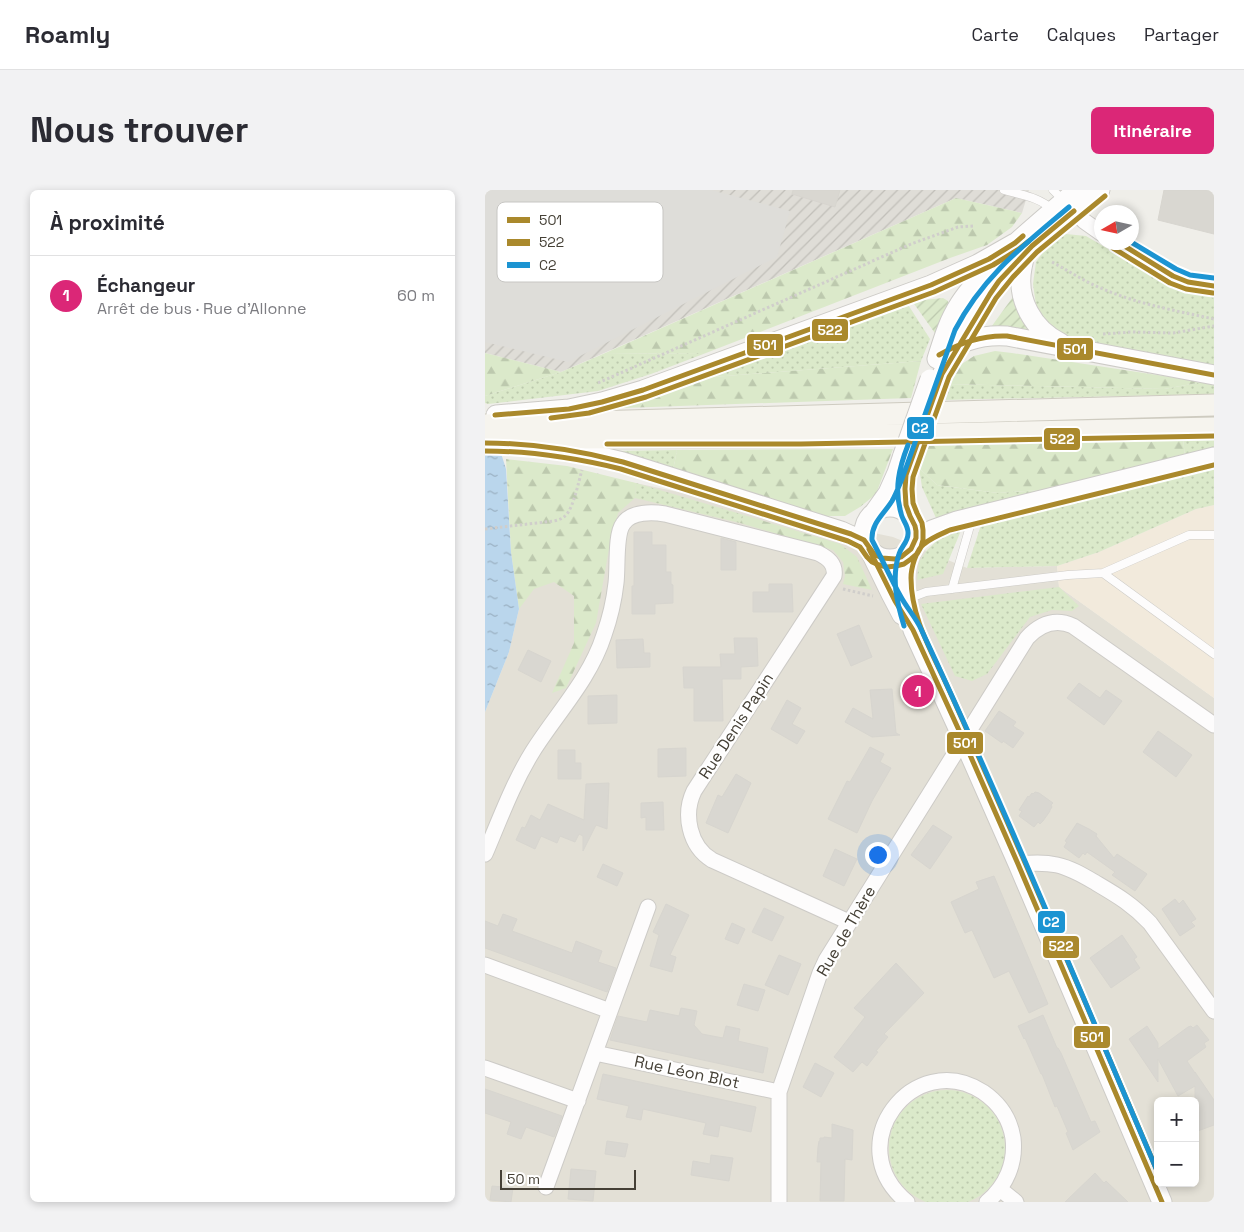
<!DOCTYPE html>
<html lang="fr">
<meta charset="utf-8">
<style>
body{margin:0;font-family:"Space Grotesk",sans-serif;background:#f2f2f3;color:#2b2b33}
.controls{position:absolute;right:15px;bottom:15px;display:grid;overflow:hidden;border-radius:8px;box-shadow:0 2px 8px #0003}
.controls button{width:45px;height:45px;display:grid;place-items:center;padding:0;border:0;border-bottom:1px solid #e1e1e2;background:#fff;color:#2b2b33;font:25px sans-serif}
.compass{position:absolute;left:609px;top:15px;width:45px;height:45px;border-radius:50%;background:#fff;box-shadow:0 2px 8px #0003;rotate:261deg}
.scale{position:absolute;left:15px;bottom:12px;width:136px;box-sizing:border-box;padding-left:5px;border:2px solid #454036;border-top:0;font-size:14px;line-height:18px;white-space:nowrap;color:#454036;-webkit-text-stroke:4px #fff;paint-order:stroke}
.you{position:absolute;left:392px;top:664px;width:18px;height:18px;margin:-12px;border:4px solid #fff;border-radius:50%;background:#1a73e8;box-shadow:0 0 0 8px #1a73e833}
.badge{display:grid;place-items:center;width:32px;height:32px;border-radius:50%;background:#db2777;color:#fff;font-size:16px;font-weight:700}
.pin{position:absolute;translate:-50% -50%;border:2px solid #fff;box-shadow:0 1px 5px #0006}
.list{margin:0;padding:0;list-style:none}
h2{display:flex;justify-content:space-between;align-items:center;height:65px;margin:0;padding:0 20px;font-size:21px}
h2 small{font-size:16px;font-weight:400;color:#7c7c81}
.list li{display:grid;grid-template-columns:32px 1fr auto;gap:15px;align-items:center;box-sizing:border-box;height:80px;padding:0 20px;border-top:1px solid #e1e1e2}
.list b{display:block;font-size:19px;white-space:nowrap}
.list p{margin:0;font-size:16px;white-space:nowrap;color:#7c7c81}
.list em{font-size:16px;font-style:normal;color:#7c7c81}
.map{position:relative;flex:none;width:729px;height:1012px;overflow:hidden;border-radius:8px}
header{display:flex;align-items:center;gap:30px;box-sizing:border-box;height:70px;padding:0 25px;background:#fff;border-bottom:1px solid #e1e1e2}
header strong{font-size:24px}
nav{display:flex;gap:28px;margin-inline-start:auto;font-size:18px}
.intro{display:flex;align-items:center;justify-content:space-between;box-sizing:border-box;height:120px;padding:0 30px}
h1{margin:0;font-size:35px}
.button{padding:12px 22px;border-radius:8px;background:#db2777;color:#fff;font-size:18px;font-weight:700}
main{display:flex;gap:30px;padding:0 30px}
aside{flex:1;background:#fff;border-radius:8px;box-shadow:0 2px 8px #0003}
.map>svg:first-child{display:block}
.residential{fill:#e3e0d6;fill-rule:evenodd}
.commercial{fill:#f2eadc}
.industrial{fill:url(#industrial-furrows)}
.grass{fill:url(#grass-dots)}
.forest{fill:url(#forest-firs)}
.garden{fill:url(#garden-furrows)}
.parking{fill:#deddd9}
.water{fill:url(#water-ripples)}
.building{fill:#d9d7d1;stroke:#d7d5cf}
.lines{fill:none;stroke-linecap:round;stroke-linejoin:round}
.service-casing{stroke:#cdcbc7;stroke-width:9}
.minor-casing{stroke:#cdcbc7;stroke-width:17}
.tertiary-casing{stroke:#cdcbc7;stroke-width:21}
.secondary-casing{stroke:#cecbc0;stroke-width:23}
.path{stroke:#d0cecb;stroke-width:3;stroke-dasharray:2.5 2.5;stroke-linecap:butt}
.service{stroke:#fdfcfc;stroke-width:8}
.minor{stroke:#fdfcfc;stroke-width:15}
.tertiary{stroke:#fdfcfc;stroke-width:19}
.secondary{stroke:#f6f4ee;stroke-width:21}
.tertiary-bridge-casing{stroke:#cdcbc7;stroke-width:21;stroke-linecap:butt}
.tertiary-bridge{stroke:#fdfcfc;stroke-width:19}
.bus-1-casing{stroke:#fff;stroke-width:9}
.bus-2-casing{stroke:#fff;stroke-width:9}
.bus-3-casing{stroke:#fff;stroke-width:9}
.bus-1{stroke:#aa892c;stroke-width:5}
.bus-2{stroke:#aa892c;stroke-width:5}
.bus-3{stroke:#1c94d2;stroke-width:5}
.labels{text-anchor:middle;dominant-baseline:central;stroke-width:4.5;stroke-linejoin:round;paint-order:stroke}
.street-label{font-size:16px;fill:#454036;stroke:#fff}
.key{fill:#fff;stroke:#c7c6c3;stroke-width:1}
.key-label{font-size:14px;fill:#454036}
.line-badge{stroke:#fff;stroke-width:2}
.badge-label{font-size:14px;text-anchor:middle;font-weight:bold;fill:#fff}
</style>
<header>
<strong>Roamly</strong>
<nav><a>Carte</a><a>Calques</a><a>Partager</a></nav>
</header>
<div class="intro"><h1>Nous trouver</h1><a class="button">Itinéraire</a></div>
<main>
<aside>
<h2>À proximité<small></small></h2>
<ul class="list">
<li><span class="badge">1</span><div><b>Échangeur</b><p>Arrêt de bus · Rue d'Allonne</p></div><em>60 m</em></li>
</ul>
</aside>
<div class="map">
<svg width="729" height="1012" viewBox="0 0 729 1012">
<defs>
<pattern id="industrial-furrows" width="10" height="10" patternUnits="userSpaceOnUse" patternTransform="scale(1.25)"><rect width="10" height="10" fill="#dfddd7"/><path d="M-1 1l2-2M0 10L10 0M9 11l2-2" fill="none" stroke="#c1bfb9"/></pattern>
<pattern id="grass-dots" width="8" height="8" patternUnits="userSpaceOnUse" patternTransform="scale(1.25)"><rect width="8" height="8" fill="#dbe9ca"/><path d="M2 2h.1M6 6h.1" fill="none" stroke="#bdc9ae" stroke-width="1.8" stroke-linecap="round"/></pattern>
<pattern id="forest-firs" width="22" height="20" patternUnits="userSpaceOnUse" patternTransform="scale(1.25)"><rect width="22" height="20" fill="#dbe9ca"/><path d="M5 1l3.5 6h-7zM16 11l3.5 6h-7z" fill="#bdc9ae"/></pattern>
<pattern id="garden-furrows" width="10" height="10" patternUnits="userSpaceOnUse" patternTransform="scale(1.25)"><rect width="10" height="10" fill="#dbe9ca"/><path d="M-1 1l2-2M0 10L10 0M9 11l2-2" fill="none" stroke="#bdc9ae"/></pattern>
<pattern id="water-ripples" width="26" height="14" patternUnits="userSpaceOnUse" patternTransform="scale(1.25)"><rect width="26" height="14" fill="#bad6ec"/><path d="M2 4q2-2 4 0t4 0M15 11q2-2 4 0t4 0" fill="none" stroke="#99afc0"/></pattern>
</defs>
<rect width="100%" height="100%" fill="#efeee9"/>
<path class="residential" d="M85 281 155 294 408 347 482 378 572 376 574 397 729 508V1012H0V522L24 462 34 419ZM673 911H710V993H673Z"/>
<path class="commercial" d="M729 315V508L574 397 572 376 614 362 711 319Z"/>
<path class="industrial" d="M0 0H544L537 23 471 8 76 182 0 163Z"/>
<path class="grass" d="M581 44 601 46 691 99 729 105V176L597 151 571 143 557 128 551 115 548 94 551 72 567 50Z
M422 113 445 149 436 171 215 188Z
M221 163 166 184 113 201 3 214 0 213V206L76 182 118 164Z
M718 192 729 194V204L458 210 462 194 679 199Z
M729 247V259L700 267 698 248Z
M192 260 188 280 126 261Z
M434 278 452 295 466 297 513 303 568 299 476 320 451 328 437 297Z
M729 279V315L711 319 614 362 572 376 482 378 496 335Z
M151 293 259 325 255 333 150 308Z
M477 338 458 384 432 390 434 372 442 360 458 345Z
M574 397 594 416 587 421 567 420 545 427 502 484 487 491 470 486 436 414Z
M404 958a58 58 0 1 1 116 0a58 58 0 1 1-116 0Z"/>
<path class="forest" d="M471 8 537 23 527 37 502 55 465 68 221 163 118 164Z
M510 161 527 163 718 192 679 199 462 194 472 177 489 166Z
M0 163 76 182 0 206Z
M436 171 426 208 138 218V213L215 188Z
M698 248 700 267 568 299 513 303 452 295 434 278 442 255Z
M408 259 391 304 375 317 360 326H338L188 280 192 260Z
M21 269 82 276 151 293 150 308 133 323 123 364 111 433 81 498 67 503 89 453V406L69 392 49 399 34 419 26 362Z
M259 325 355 354 372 367 387 400 358 394 360 386 358 372 348 360 255 333Z"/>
<path class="garden" d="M530 104 546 142 504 140Z
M458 108 463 111 464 116 452 146 427 111Z"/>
<path class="parking" d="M0 0H226L305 21 292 67 83 172 0 152Z"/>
<path class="water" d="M0 224 15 260 21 279 26 362 34 419 24 462 0 522Z"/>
<path class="building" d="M308 0H355L350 17 307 4Z
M679 0H729V44L673 30Z
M149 342H167V355H181V382H186V394L188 395V413L170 414V424H147V396H149Z
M236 348 251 352V380H236Z
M284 394H307L308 422H268V402H284Z
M374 435 387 467 366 476 352 444Z
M249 448H272L273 476 256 477V489H237L238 531H209V498H199L198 477H236L235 464H250Z
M158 449 159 463H165V477L132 478 131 450Z
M43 460 66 471 56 492 33 480Z
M594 493 615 508 621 500 637 511 619 535 582 508Z
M407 499 411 543 415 545 387 547 360 532 368 518 388 529 385 500Z
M132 505V533L103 534V506Z
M302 510 316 518 307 534 320 541 312 554 286 539Z
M514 521 531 532 528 536 539 543 528 558 518 551 517 553 500 541Z
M673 541 707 565 691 587 658 562Z
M385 557 399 564 395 572 406 578 387 611 372 643 343 629 362 591 365 592Z
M201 558V586L173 587V559Z
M73 560H90V573H96V589H73Z
M251 584 266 593 243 643 221 633 233 605 237 607Z
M124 593 122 639 111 635 98 661V646L94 644 90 652 75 646 72 653 56 646 50 659 31 650 37 637 40 638 46 625 55 630 63 614 99 630 101 594Z
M550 602 554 603 568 613 566 615 567 617 565 620V621L558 631 555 634 553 632 549 637 534 626 537 621 534 620 543 606 544 607 547 603 548 604Z
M178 612 179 640H161V627L156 628V613Z
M592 633 604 639 612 644 611 646 629 668 632 664 662 684 650 701 627 685 630 682 602 662 600 665 598 663 594 668 579 657 582 652 580 651Z
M448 635 467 647 445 679 426 665Z
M350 659 372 669 359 696 338 686Z
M118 674 138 683 132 696 112 687Z
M509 686 563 814 544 823 524 781 509 788 487 740 480 743 466 712 494 699 491 692Z
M690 709 694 714 698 710 711 729 706 732 710 736 695 746 677 719Z
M181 714 204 725 185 765 191 767 187 782 165 776 174 745 168 742Z
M279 718 299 727 287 751 267 742Z
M18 724 32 729 27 741 87 763 91 751 117 761 113 772 131 778 122 802 0 758V731L13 736Z
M247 733 260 739 253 754 240 749Z
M637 745 652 767 649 769 655 778 626 798 605 768Z
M294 765 316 774 303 805 280 795Z
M411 773 439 803 399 844 403 847 391 861 393 862 382 876 377 872 368 882 349 867 380 827 369 818Z
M259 794 280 800 273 821 252 815Z
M196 818 212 821 209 835 217 844 238 848 241 836 255 839 253 851 283 858 278 883 125 850 133 826 162 832 165 820 194 826Z
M558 825 572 858H573L576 863 606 932 610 931 615 942 588 960 581 943 583 942 572 916 570 917 557 884H556L540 848 539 849 533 836Z
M712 835 724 850 719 853 721 857 702 871 710 883V882L729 910V935L710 942V896L693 906 673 869V892L644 849 662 836 673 853V859L703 837 706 836 708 838Z
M330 873 349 883 336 907 318 897Z
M118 884 271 917 266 942 235 935 233 947 218 944 221 933 158 919 156 930 141 927 144 916 112 909Z
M0 899 77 926 69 947 41 937 36 949 22 944 26 932 0 923Z
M347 934 368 940 367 970 360 969 359 1011H335L336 972H332L333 957 334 951H335V948H339V947L347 948Z
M122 951 143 954 140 967 120 964Z
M226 965 248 968 244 991 206 985 208 971 225 974Z
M86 979 111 981 108 1011 83 1009Z
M610 983 619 993 621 991 643 1012H580Z
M7 996 28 998 26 1012 5 1010Z"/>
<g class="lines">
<defs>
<path id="service" d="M519 0C537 5 554 7 568 20
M568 0 579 11
M618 383 729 464
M467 399 487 329
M420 410 441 402 583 385 618 383 704 345H729"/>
<path id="minor" d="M582 14 599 31 616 43
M632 52 688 86 703 92 729 96
M0 664C15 629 28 593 48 561 72 523 105 489 119 445 125 428 129 411 131 393 133 378 130 345 138 334 146 321 168 322 180 324L333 363C343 368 351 374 349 386L209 601C198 624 204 656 227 670L364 732
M533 674C546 673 559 672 572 675 586 678 599 686 611 693 633 706 647 714 665 733L729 821
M0 775 125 821
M110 863 294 902
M0 878 93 911
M61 997 163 717
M515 999 531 1012
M294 1012V902L335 783 341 770 542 448C555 434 570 428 588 436L729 535
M422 1012C353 955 429 857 498 902 514 913 525 929 528 948 531 973 521 996 502 1012"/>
<path id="tertiary" d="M541 62C539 67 538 73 537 78 531 109 548 140 576 153
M454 165C475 151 496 144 522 146L729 185
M452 169C458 150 463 132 474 115 483 100 496 87 508 74 535 48 564 24 592 0
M454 191 462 174 505 104 522 82 547 56 615 0
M11 225 84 219 117 212 158 200 446 95 493 74 530 53
M53 256 88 260 138 272 356 341 380 352
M379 343a26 26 0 1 1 52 0a26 26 0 1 1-52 0Z
M388 324 403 303 412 283 418 265
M424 325C419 306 418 293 424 273
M430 351 447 340 472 331 729 267
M384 359 406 404 417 425
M422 364 418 385 419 401 421 417 428 440 478 549 533 674 677 1012"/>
<path id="secondary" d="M0 235 729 215
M0 253 76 248 316 247 729 238"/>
</defs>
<use href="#service" class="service-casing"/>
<use href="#minor" class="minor-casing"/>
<use href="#tertiary" class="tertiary-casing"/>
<use href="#secondary" class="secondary-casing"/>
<path class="path" d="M567 72C584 81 600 92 618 99 653 114 692 121 729 129
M618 144 647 142 688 143 729 136
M113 193 426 54 473 37 488 36
M0 339 69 331C73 330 77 329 80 326 88 320 94 290 97 280
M358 399 388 406"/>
<use href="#service" class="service"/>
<use href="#minor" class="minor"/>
<use href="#tertiary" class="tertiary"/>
<use href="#secondary" class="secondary"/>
<defs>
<path id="tertiary-bridge" d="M418 265 445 189"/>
</defs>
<use href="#tertiary-bridge" class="tertiary-bridge-casing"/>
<use href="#tertiary-bridge" class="tertiary-bridge"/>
<defs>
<path id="bus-1" d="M633 52 688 86 703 92 729 96
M454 165C476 152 497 145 522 146L729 185
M10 225 84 219 117 212 158 200 446 95 504 69 530 53 538 46
M0 253C47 253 92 260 138 272L366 344 379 350 389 364 397 368 410 369 416 367 426 359 431 348V341L430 336 425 326 421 315 420 299 421 285 457 184 505 104 514 91 547 56 589 21
M384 359 410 411 428 440 478 549 533 674 677 1012"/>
<path id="bus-2" d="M628 58 685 93 701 99 728 103
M66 228 104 223 161 207 449 102 508 75 534 59 544 51
M122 254H316L729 246
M0 261C46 261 91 268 136 279L363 351 375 357 382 367 387 372 394 375 402 377 411 376 419 374 426 369 432 364 436 357 438 350V340L437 333 432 323 428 313 427 299 428 287 464 187 511 108 528 87 552 62 620 6
M673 983C615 847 558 712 498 577 485 547 472 517 458 487 443 455 426 424 426 388 426 378 431 360 439 354 446 348 456 344 465 340L729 275"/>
<path id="bus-3" d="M584 17C539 55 498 86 470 140L417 289C414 296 411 304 407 311 399 324 386 333 387 350 397 369 406 389 416 407 422 418 431 428 436 439 520 618 595 801 673 983
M646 52 691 79 705 85 729 88
M419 436C412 413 406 388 414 364 416 357 423 352 423 344 424 336 417 330 416 323 409 299 414 278 423 255"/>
</defs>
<use href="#bus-1" class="bus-1-casing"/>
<use href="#bus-2" class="bus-2-casing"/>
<use href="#bus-3" class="bus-3-casing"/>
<use href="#bus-1" class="bus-1"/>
<use href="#bus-2" class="bus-2"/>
<use href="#bus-3" class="bus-3"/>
</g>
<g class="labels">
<g class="street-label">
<text transform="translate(251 536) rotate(-57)">Rue Denis Papin</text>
<text transform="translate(361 741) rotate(-60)">Rue de Thère</text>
<text transform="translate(202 882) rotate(12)">Rue Léon Blot</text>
</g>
</g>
<rect x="12" y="12" width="166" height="80" rx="8" class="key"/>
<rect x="22" y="27" width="23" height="6" fill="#aa892c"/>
<rect x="22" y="49" width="23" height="7" fill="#aa892c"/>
<rect x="22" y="72" width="23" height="6" fill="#1c94d2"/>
<g class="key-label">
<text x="54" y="35">501</text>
<text x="54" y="57">522</text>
<text x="54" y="80">C2</text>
</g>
<g class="line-badge">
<rect x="326" y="128" width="38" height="24" rx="5" fill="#aa892c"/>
<rect x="261" y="143" width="38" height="24" rx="5" fill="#aa892c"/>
<rect x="571" y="147" width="38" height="24" rx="5" fill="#aa892c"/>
<rect x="421" y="226" width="29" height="24" rx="5" fill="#1c94d2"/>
<rect x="558" y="237" width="38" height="24" rx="5" fill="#aa892c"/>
<rect x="461" y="541" width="38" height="24" rx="5" fill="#aa892c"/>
<rect x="552" y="720" width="29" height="24" rx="5" fill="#1c94d2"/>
<rect x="557" y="745" width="38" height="24" rx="5" fill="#aa892c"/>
<rect x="588" y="835" width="38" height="24" rx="5" fill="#aa892c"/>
</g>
<g class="badge-label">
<text x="345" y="145">522</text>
<text x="280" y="160">501</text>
<text x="590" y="164">501</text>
<text x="435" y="243">C2</text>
<text x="577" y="254">522</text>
<text x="480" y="558">501</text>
<text x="566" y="737">C2</text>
<text x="576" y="761">522</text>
<text x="607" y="852">501</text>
</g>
</svg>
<div class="controls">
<button>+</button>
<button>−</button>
</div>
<svg class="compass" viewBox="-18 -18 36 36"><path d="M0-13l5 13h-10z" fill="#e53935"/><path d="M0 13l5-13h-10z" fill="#7c7c81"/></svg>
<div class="scale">50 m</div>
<div class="you"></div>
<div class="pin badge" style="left:433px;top:501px">1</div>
</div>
</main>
